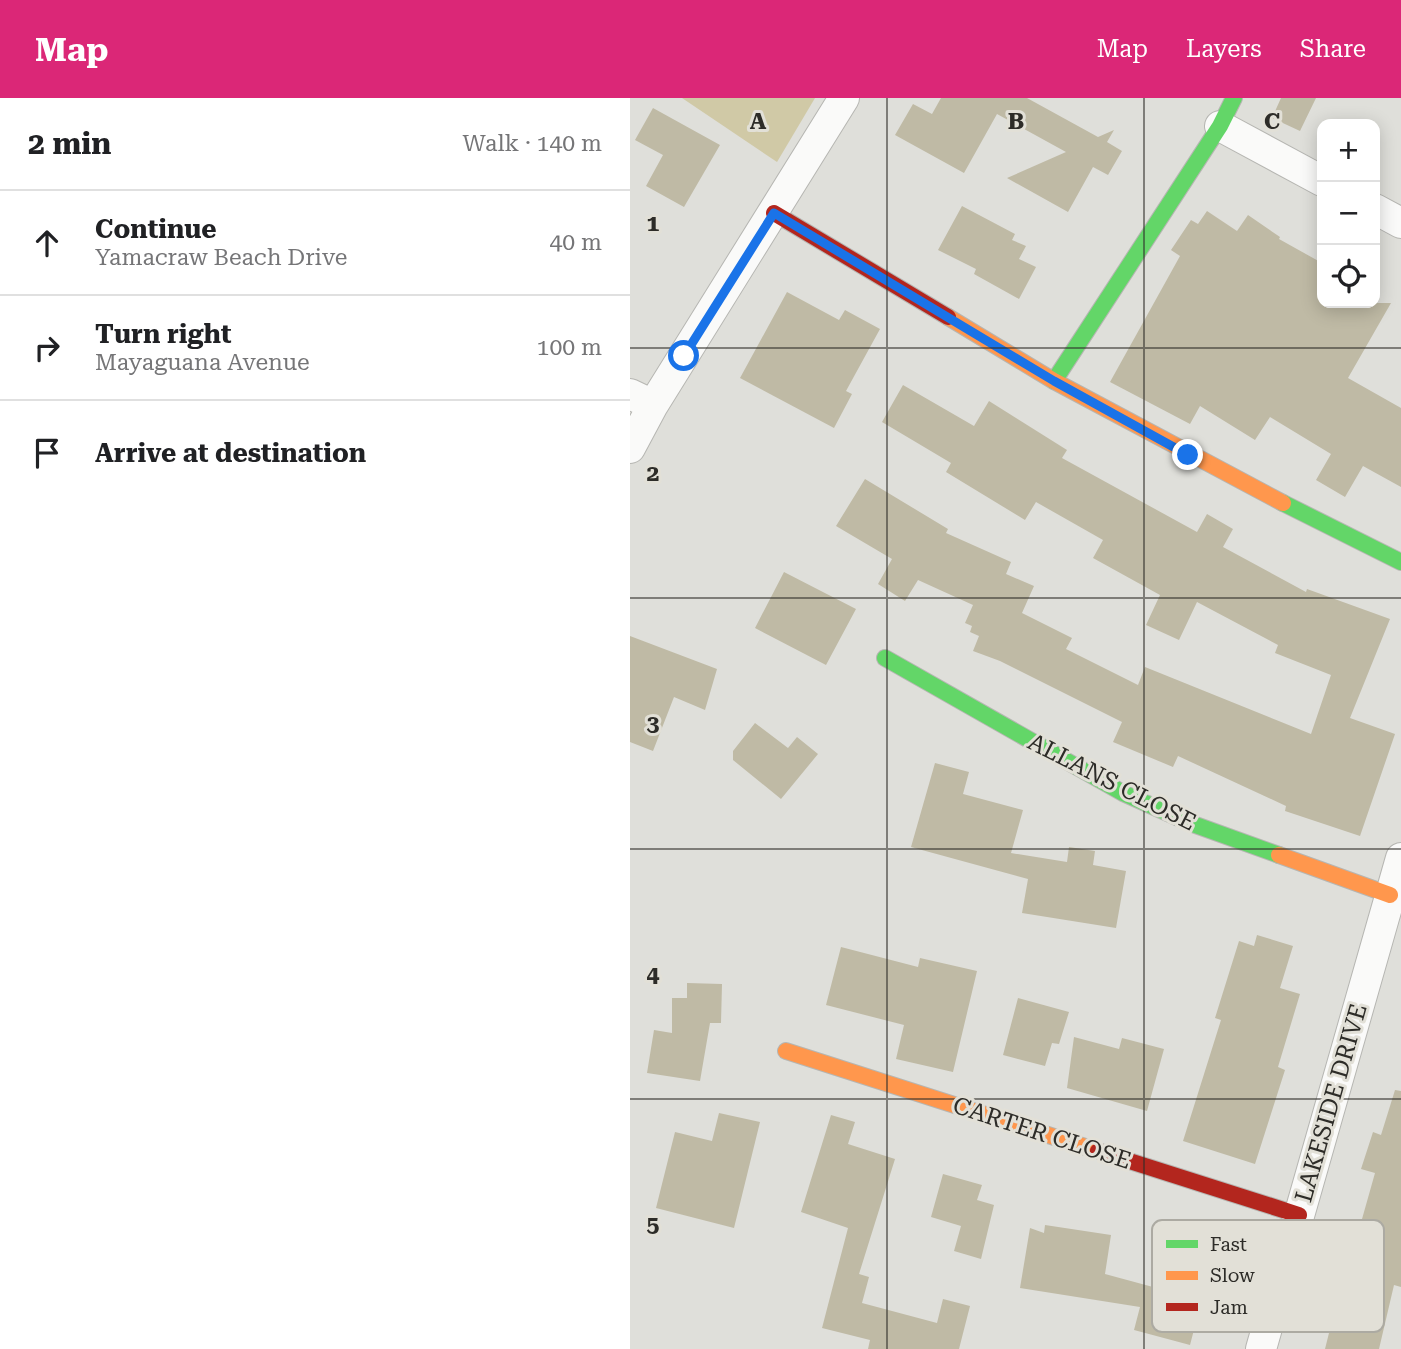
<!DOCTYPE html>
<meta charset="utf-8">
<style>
body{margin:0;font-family:"Roboto Serif",serif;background:#f6f6f6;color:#202124}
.controls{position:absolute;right:21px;top:21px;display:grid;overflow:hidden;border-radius:14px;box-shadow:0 4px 18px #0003}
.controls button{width:63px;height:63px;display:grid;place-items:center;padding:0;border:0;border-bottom:2px solid #e0e0e0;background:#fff;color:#202124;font:35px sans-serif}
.stop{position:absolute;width:21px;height:21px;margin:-16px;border:5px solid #1a73e8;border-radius:50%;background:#fff}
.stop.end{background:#1a73e8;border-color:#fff;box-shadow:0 2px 7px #0008}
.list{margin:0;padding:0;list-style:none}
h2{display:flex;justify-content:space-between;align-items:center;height:91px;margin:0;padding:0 28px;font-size:30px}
h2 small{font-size:23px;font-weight:400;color:#757577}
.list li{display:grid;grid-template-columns:46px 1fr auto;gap:21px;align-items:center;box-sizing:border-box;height:105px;padding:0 28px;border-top:2px solid #e0e0e0}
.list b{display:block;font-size:26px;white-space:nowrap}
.list p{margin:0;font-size:23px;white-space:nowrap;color:#757577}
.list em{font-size:23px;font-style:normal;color:#757577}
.icon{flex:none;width:38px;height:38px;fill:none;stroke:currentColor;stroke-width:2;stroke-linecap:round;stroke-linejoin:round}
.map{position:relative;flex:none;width:771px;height:1251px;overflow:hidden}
header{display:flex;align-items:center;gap:42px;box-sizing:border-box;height:98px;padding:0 35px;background:#db2777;color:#fff}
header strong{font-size:33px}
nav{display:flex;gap:38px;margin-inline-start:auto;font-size:24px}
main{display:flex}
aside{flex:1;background:#fff}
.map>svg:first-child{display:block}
.green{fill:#d0c9a6}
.building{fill:#bfbaa5}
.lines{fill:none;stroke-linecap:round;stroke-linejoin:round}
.street-casing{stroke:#b6b6b2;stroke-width:32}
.fast-casing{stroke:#b6b6b2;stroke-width:18}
.slow-casing{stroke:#b6b6b2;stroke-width:18}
.jam-casing{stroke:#b6b6b2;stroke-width:18}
.street{stroke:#fafaf9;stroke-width:30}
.fast{stroke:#63d668;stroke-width:16}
.slow{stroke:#ff974d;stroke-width:16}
.jam{stroke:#b3261e;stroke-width:16}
.route{stroke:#1a73e8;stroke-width:9}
.grid{fill:none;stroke:#2d2c28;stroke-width:2;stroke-opacity:0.55}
.labels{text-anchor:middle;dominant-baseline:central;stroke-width:6;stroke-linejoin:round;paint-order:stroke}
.street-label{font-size:24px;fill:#2d2c28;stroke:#e2e0d7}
.key{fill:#e2e0d7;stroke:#acaaa2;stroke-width:2}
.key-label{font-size:19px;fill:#2d2c28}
.grid-label{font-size:23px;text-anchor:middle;font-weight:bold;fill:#2d2c28;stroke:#e2e0d7;stroke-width:6;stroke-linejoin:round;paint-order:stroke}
</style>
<header>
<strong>Map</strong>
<nav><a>Map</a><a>Layers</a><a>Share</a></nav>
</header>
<main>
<aside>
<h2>2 min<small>Walk · 140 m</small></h2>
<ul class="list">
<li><svg class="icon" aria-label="ahead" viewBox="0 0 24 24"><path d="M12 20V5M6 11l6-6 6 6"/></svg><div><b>Continue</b><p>Yamacraw Beach Drive</p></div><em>40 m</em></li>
<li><svg class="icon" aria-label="right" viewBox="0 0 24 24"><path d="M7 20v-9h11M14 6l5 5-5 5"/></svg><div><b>Turn right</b><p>Mayaguana Avenue</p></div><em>100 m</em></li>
<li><svg class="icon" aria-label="arrive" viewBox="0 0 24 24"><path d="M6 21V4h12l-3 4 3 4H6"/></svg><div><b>Arrive at destination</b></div></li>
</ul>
</aside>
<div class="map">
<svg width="771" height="1251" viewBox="0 0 771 1251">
<rect width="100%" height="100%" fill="#dfdfda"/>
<path class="green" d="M52 0H185L147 64Z"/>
<path class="building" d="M311 0H397L468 39 484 32 477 44 492 53 478 77 463 69 438 114 377 80 436 54 367 16 334 75 265 37 283 6 302 16Z
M651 0H686L670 33 642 20Z
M23 10 90 47 54 109 16 88 33 57 5 42Z
M332 108 385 136 382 142 396 148 389 161 406 169 389 201 344 176 346 171 308 152Z
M577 113 607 133 618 117 650 139 649 141 692 165V205H761L718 280 771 310V389L733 368 715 399 686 382 701 356 640 319 625 342 570 308 560 326 480 284 550 158 541 152 561 122 568 126Z
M157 194 209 222 215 212 250 231 216 293 222 296 204 330 110 280Z
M273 287 344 328 359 303 437 352 432 360 567 434 577 416 603 431 593 449 676 494 677 491 760 521 720 620 765 636 730 738 655 713 656 708 548 658 543 669 483 644 492 624 370 563 343 553 349 538 340 534 342 528 335 525 343 507 288 482 275 503 248 486 262 461 206 428 235 381 318 431 316 435 381 464 376 476 404 488 392 515 442 540 436 551 508 587 515 569 681 636 701 577 645 555 648 547 567 504 549 542 516 527 530 497 463 460 473 442 406 404 395 422 316 374 321 365 252 324Z
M154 474 226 511 196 567 125 530Z
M0 538 87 571 75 612 44 599 23 653 0 644Z
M125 625 158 650 167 639 188 656 151 701 103 662V653Z
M305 665 339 674 333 696 393 712 381 755 437 764 439 749 465 753 463 767 496 773 486 830 392 815 398 781 281 749Z
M627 837 663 848 650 890 670 896 648 969 655 972 625 1066 553 1043 591 922 585 920 609 843 624 848Z
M211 849 288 869 290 860 347 873 323 974 266 961 274 927 196 907Z
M57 885 92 886 91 925H80L70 983 17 975 24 932 42 935V900H57Z
M388 900 439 914 429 946 422 945 415 968 373 957Z
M444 939 489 951 492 940 534 951 517 1013 437 990Z
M765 992 771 993V1189L764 1187 749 1251H695L710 1191 712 1192 745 1075 731 1071 743 1034 751 1037Z
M89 1015 130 1024 104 1130 26 1110 45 1034 82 1043Z
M201 1017 225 1024 218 1046 265 1061 229 1176 239 1179 232 1205 307 1225 313 1201 340 1208 329 1251H238L240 1242 192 1230 218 1130 171 1114Z
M313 1076 352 1087 347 1102 364 1107 351 1161 324 1153 331 1128 301 1119Z
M415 1127 481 1137 475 1176 534 1192 547 1141 585 1151 560 1247 504 1232 510 1209 390 1190 400 1130 414 1135Z"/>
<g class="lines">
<defs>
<path id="street" d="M590 28 692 83
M745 111 771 125
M0 296 23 307
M0 350 23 307 214 0
M631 1251 771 760"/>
<path id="fast" d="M424 283 590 28 604 0
M653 405 771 464
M255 560 493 695 560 725 649 757"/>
<path id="slow" d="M318 219 424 283 653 405
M649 757 760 797
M156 953 468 1053"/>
<path id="jam" d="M144 115 318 219
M468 1053 669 1117"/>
</defs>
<use href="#street" class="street-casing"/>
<use href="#fast" class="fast-casing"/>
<use href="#slow" class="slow-casing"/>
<use href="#jam" class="jam-casing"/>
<use href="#street" class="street"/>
<use href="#fast" class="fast"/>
<use href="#slow" class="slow"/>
<use href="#jam" class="jam"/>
</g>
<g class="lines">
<path class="route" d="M54 258 144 115 424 283 558 357"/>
</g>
<path class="grid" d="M257 0V1251M514 0V1251M0 250H771M0 500H771M0 751H771M0 1001H771"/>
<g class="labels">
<g class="street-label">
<text transform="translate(482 684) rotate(27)">ALLANS CLOSE</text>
<text transform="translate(701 1005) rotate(-74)">LAKESIDE DRIVE</text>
<text transform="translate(412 1035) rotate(18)">CARTER CLOSE</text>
</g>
</g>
<rect x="522" y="1122" width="232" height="112" rx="10" class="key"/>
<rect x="536" y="1142" width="32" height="8" fill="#63d668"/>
<rect x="536" y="1173" width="32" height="9" fill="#ff974d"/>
<rect x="536" y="1205" width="32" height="8" fill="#b3261e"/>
<g class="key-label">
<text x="580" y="1153">Fast</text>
<text x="580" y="1184">Slow</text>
<text x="580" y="1216">Jam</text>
</g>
<g class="grid-label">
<text x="128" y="31">A</text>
<text x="386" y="31">B</text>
<text x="642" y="31">C</text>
<text x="23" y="133">1</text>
<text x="23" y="383">2</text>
<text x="23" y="633">3</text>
<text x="23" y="884">4</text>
<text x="23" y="1134">5</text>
</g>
</svg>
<div class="controls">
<button>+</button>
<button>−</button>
<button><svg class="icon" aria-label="locate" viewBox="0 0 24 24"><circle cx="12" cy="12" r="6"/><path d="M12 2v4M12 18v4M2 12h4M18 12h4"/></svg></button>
</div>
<div class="stop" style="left:54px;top:258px"></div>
<div class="stop end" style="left:558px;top:357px"></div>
</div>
</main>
